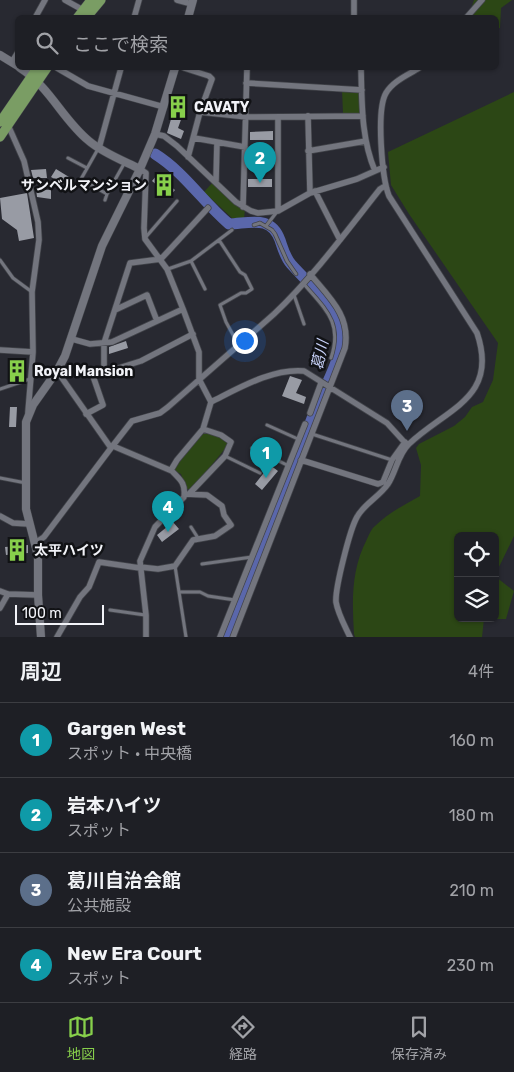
<!DOCTYPE html>
<html lang="ja">
<meta charset="utf-8">
<style>
body{margin:0;font-family:Rubik,"Noto Sans JP",sans-serif;background:#26272d;color:#f1f3f6}
.controls{position:absolute;right:15px;bottom:15px;display:grid;overflow:hidden;border-radius:8px;box-shadow:0 1px 4px #0004}
.controls button{width:45px;height:45px;display:grid;place-items:center;padding:0;border:0;border-bottom:1px solid #3c3d42;background:#1e1f25;color:#f1f3f6;font:25px sans-serif}
.scale{position:absolute;left:15px;bottom:12px;width:89px;box-sizing:border-box;padding-left:5px;border:2px solid #f2f3f8;border-top:0;font-size:14px;line-height:18px;white-space:nowrap;color:#f2f3f8;-webkit-text-stroke:4px #111215;paint-order:stroke}
.you{position:absolute;left:244px;top:340px;width:18px;height:18px;margin:-12px;border:4px solid #fff;border-radius:50%;background:#1a73e8;box-shadow:0 0 0 8px #1a73e833}
.badge{display:grid;place-items:center;width:32px;height:32px;border-radius:50%;background:#87cf4b;color:#fff;font-size:16px;font-weight:700}
.pin{position:absolute;translate:-50% -41px;filter:drop-shadow(0 1px 2px #0008)}
.pin::after{content:'';position:absolute;top:26px;width:18px;height:15px;background:inherit;clip-path:polygon(0 0,100% 0,50% 100%)}
.list{margin:0;padding:0;list-style:none}
h2{display:flex;justify-content:space-between;align-items:center;height:65px;margin:0;padding:0 20px;font-size:21px}
h2 small{font-size:16px;font-weight:400;color:#a1a2a7}
.list li{display:grid;grid-template-columns:32px 1fr auto;gap:15px;align-items:center;box-sizing:border-box;height:75px;padding:0 20px;border-top:1px solid #3c3d42}
.list b{display:block;font-size:19px;white-space:nowrap}
.list p{margin:0;font-size:16px;white-space:nowrap;color:#a1a2a7}
.list em{font-size:16px;font-style:normal;color:#a1a2a7}
.icon{flex:none;width:28px;height:28px;fill:none;stroke:currentColor;stroke-width:2;stroke-linecap:round;stroke-linejoin:round}
.map{position:relative;flex:none;width:514px;height:637px;overflow:hidden}
.search{position:absolute;background:#1e1f25;box-shadow:0 1px 4px #0004;left:15px;right:15px;top:15px;height:55px;display:flex;align-items:center;gap:12px;box-sizing:border-box;padding:0 18px;border-radius:8px;color:#a1a2a7;font-size:19px}
.sheet{height:365px;background:#1e1f25}
nav{display:flex;justify-content:space-around;align-items:center;box-sizing:border-box;height:70px;border-top:1px solid #3c3d42;background:#1e1f25;font-size:14px;color:#a1a2a7}
nav a{display:grid;justify-items:center;gap:2px}
nav .on{color:#87cf4b}
.map>svg:first-child{display:block}
.green{fill:#2c4715;fill-rule:evenodd}
.lines{fill:none;stroke-linecap:round;stroke-linejoin:round}
.river{stroke:#5a67ab;stroke-width:11}
.building{fill:#989ba4}
.service-casing{stroke:#42444a;stroke-width:4.5}
.minor-casing{stroke:#42444a;stroke-width:7}
.tertiary-casing{stroke:#42444a;stroke-width:9}
.primary-casing{stroke:#42444a;stroke-width:10}
.service{stroke:#73757e;stroke-width:3}
.minor{stroke:#73757e;stroke-width:5.5}
.tertiary{stroke:#73757e;stroke-width:8}
.primary{stroke:#7a9d64;stroke-width:9}
.labels{text-anchor:middle;dominant-baseline:central;stroke-width:5;stroke-linejoin:round;paint-order:stroke}
.poi-label{font-size:14px;font-weight:bold;fill:#f2f3f8;stroke:#111215;text-anchor:start}
.water-label{font-size:15px;font-style:italic;fill:#c8d2f9;stroke:#111215}
</style>
<div class="map">
<svg width="514" height="637" viewBox="0 0 514 637">
<rect width="100%" height="100%" fill="#282931"/>
<path class="green" d="M474 0H512L501 8 500 28H497L496 18H468Z
M342 90 358 92 360 94 361 111 359 113H343Z
M514 92V536L498 569 496 577 514 591 506 619H484L482 637H355L354 634C352 601 351 570 367 539 369 535 371 529 375 526 388 513 404 505 420 496L421 465 416 448 419 444 454 426 465 417 472 407 483 402 493 380 498 343 409 214 391 185 388 152ZM458 536H495V618H458Z
M213 182 245 210 244 218H232L204 192Z
M207 432 219 436 228 442V445L192 489H186L181 474 175 471V469L185 454 203 434Z"/>
<g class="lines">
<path class="river" d="M155 154C184 172 203 202 229 224 251 223 271 215 280 240 283 249 285 257 291 264 307 282 335 306 340 330 344 352 330 376 322 395 314 411 309 427 302 444 277 508 255 574 226 637"/>
</g>
<path class="building" d="M174 98 187 103 178 128 184 131 181 139 167 133 173 112 169 111Z
M273 131V140H250V132Z
M46 169 47 178H33L31 170Z
M56 169 69 177 65 185 51 177Z
M157 175 175 190 170 196 152 181Z
M248 179H272V187H248Z
M36 189 51 190V199L37 197Z
M27 193 34 238 19 241 17 230 2 219 0 198Z
M126 341 128 348 109 354V347Z
M11 366H24V375H11Z
M290 376 302 380 296 393 306 397 304 404 282 396Z
M10 407H17L16 427H9Z
M270 465 278 471 262 490 255 484Z
M173 522 179 529 162 542 157 535Z
M28 545V553L6 555 5 547Z"/>
<g class="lines">
<defs>
<path id="service" d="M98 149 81 179 107 194 125 162
M68 158 87 168
M105 200 107 194
M254 225 260 223 272 230 275 234 287 261 296 274
M266 226 276 213
M145 238 177 201
M219 240 240 272 245 275 252 289 246 293H241L220 305 226 322 238 344
M0 260 13 278 32 292
M191 261 205 289
M168 269 191 261 232 230
M303 283C325 309 343 322 331 358
M294 295 304 324
M0 389 30 379
M267 425 298 439
M312 434 392 460
M252 448 287 465
M225 456 260 473
M0 478 26 483
M191 527 198 538
M202 564 252 557
M175 566 186 637
M179 592H200L208 596 235 600
M110 610 145 615"/>
<path id="minor" d="M65 0 83 10
M177 0 192 4
M354 0V18
M35 18 45 0
M134 18 139 0
M466 18 482 0
M12 62 18 52
M57 68 88 86 164 107
M184 68 209 76 212 79 200 112 188 157
M361 68C362 102 361 138 375 171
M246 83 362 90
M200 112 247 117 363 116
M308 116 310 193
M8 125 24 161 38 222 39 240 32 292 33 352 28 412
M155 134 164 136 177 146 236 202 251 211 258 213 278 211 310 193 357 179 384 167
M194 138 245 147
M99 148 121 68
M308 151 366 141
M140 169 146 173 144 228 145 239 167 269 183 309 199 352V379L211 402 203 429 177 460 171 470C179 479 186 482 184 497L155 527 140 561 146 615V637
M216 181 217 142
M315 191 340 240
M243 207 247 68
M278 211V117
M115 310 147 295 157 321
M72 339 90 344 112 342 183 309
M0 350 33 352
M57 371 111 448
M104 373V343L130 263 161 259 208 208
M211 402C239 388 273 368 304 371L387 423 407 445
M310 413 321 383
M86 414 103 405 93 376 141 361 193 334
M113 446 172 471
M301 460 378 484 383 482 392 460 405 442
M189 494 225 456 231 442 221 435 203 429
M0 516 13 523 29 524
M35 543 44 537 111 448 132 421 160 413 168 407 274 314C313 277 346 232 380 189L385 186
M140 567 158 569 175 566 193 540 215 536 231 525 224 515 222 506 207 495 185 494
M0 591 8 594 38 595
M0 608 8 594
M57 637 80 597 89 587 99 562 140 568
M220 637 305 424
M233 637 345 348C351 316 329 297 310 274
M350 637C345 626 338 614 336 602 335 588 350 529 357 517 364 504 379 497 388 484 396 472 398 454 409 444 447 408 499 398 477 333L389 196C382 178 376 110 386 93 393 81 408 75 419 68"/>
<path id="tertiary" d="M188 18 193 0
M0 55 18 66
M20 68C51 88 62 119 89 141 103 153 124 161 140 169
M41 637 38 595V556L26 509V422L33 405 57 371 65 356 102 246 140 169 155 134 175 68"/>
<path id="primary" d="M77 18 91 0
M86 18 101 0
M0 122 37 68
M0 137 47 68"/>
</defs>
<use href="#service" class="service-casing"/>
<use href="#minor" class="minor-casing"/>
<use href="#tertiary" class="tertiary-casing"/>
<use href="#primary" class="primary-casing"/>
<use href="#service" class="service"/>
<use href="#minor" class="minor"/>
<use href="#tertiary" class="tertiary"/>
<use href="#primary" class="primary"/>
</g>
<defs>
<symbol id="building-bare" viewBox="-9 -9 18 18"><path d="M-4-6H4V6H1V3H-1V6H-4ZM-2.5-4.3h1.7v1.8h-1.7ZM.8-4.3h1.7v1.8H.8ZM-2.5-1h1.7V.8h-1.7ZM.8-1h1.7V.8H.8Z" fill="#87cf4b" stroke="#111215" stroke-width="2.5" paint-order="stroke"/></symbol>
</defs>
<g fill-rule="evenodd">
<use href="#building-bare" x="162" y="91" width="32" height="32"/>
<use href="#building-bare" x="148" y="169" width="32" height="32"/>
<use href="#building-bare" x="1" y="355" width="32" height="32"/>
<use href="#building-bare" x="1" y="534" width="32" height="32"/>
</g>
<g class="labels">
<g class="poi-label">
<text x="194" y="107">CAVATY</text>
<text x="147" y="185" text-anchor="end">サンベルマンション</text>
<text x="34" y="371">Royal Mansion</text>
<text x="34" y="550">太平ハイツ</text>
</g>
<g class="water-label">
<text transform="translate(320 355) rotate(-78)">葛川</text>
</g>
</g>
</svg>
<div class="controls">
<button><svg class="icon" aria-label="locate" viewBox="0 0 24 24"><circle cx="12" cy="12" r="6"/><path d="M12 2v4M12 18v4M2 12h4M18 12h4"/></svg></button>
<button><svg class="icon" aria-label="layers" viewBox="0 0 24 24"><path d="M12 4l9 5-9 5-9-5zM3 14l9 5 9-5"/></svg></button>
</div>
<div class="scale">100 m</div>
<div class="you"></div>
<div class="pin badge" style="left:266px;top:478px;background:#0f9aa8">1</div>
<div class="pin badge" style="left:260px;top:183px;background:#0f9aa8">2</div>
<div class="pin badge" style="left:407px;top:431px;background:#5c6f8a">3</div>
<div class="pin badge" style="left:168px;top:532px;background:#0f9aa8">4</div>
<div class="search"><svg class="icon" aria-label="search" viewBox="0 0 24 24"><circle cx="10" cy="10" r="6"/><path d="M15 15l6 6"/></svg>ここで検索</div>
</div>
<section class="sheet">
<h2>周辺<small>4件</small></h2>
<ul class="list">
<li><span class="badge" style="background:#0f9aa8">1</span><div><b>Gargen West</b><p>スポット · 中央橋</p></div><em>160 m</em></li>
<li><span class="badge" style="background:#0f9aa8">2</span><div><b>岩本ハイツ</b><p>スポット</p></div><em>180 m</em></li>
<li><span class="badge" style="background:#5c6f8a">3</span><div><b>葛川自治会館</b><p>公共施設</p></div><em>210 m</em></li>
<li><span class="badge" style="background:#0f9aa8">4</span><div><b>New Era Court</b><p>スポット</p></div><em>230 m</em></li>
</ul>
</section>
<nav>
<a class="on"><svg class="icon" aria-label="map" viewBox="0 0 24 24"><path d="M3 6l6-2 6 2 6-2v14l-6 2-6-2-6 2zM9 4v14M15 6v14"/></svg>地図</a>
<a><svg class="icon" aria-label="directions" viewBox="0 0 24 24"><path d="M12 3l9 9-9 9-9-9zM9 14v-3h6M13 9l2 2-2 2"/></svg>経路</a>
<a><svg class="icon" aria-label="saved" viewBox="0 0 24 24"><path d="M7 4h10v16l-5-4-5 4z"/></svg>保存済み</a>
</nav>
